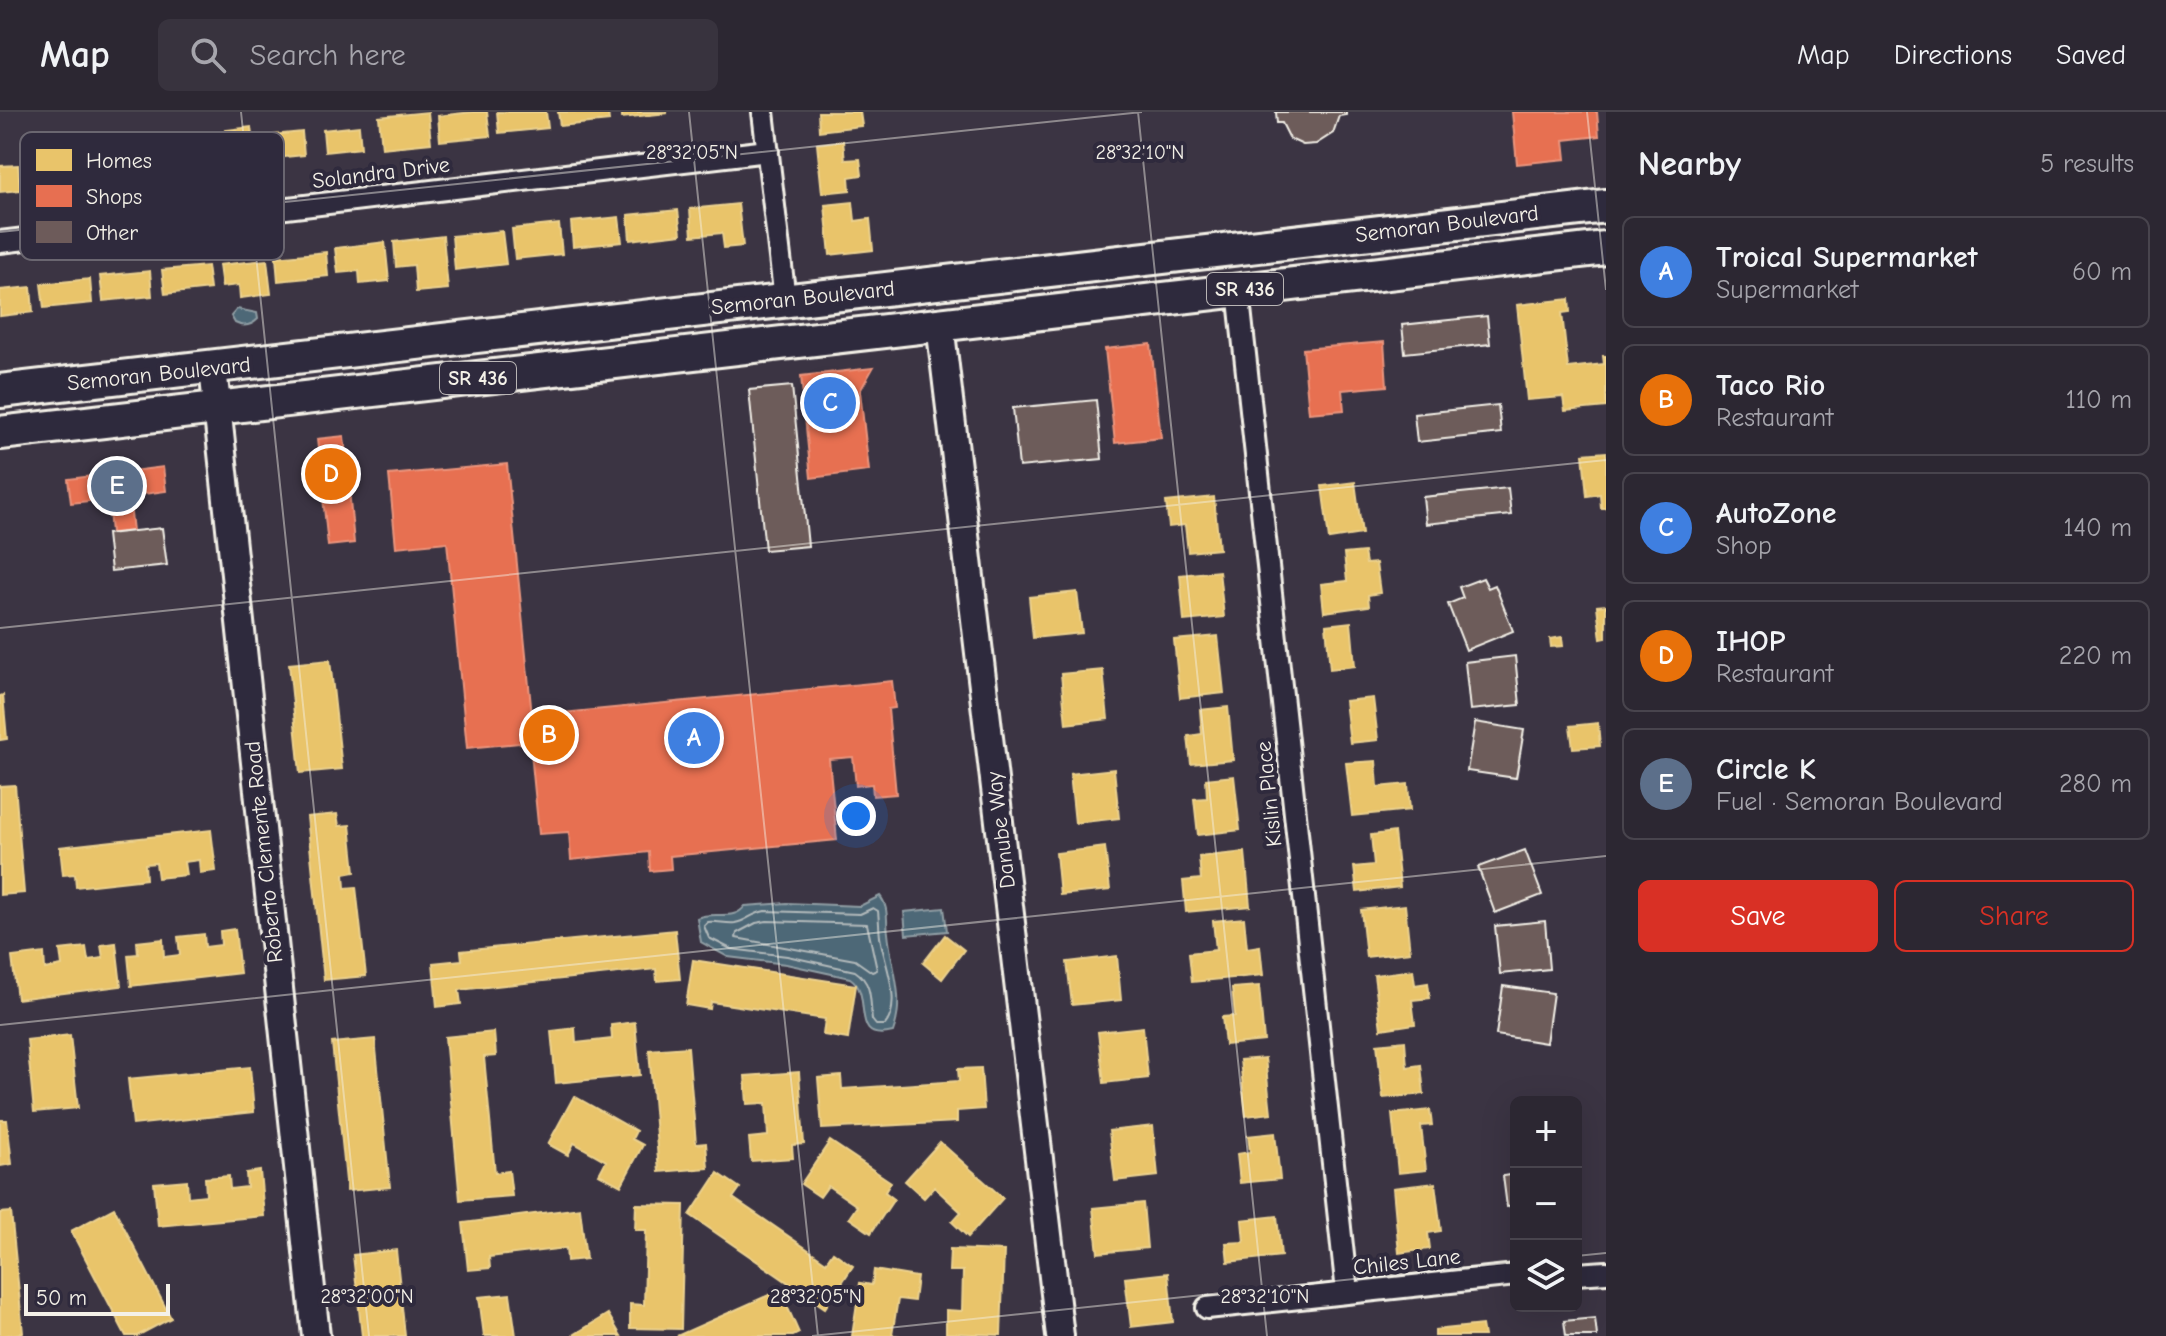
<!DOCTYPE html>
<meta charset="utf-8">
<style>
body{margin:0;font-family:"Comic Neue",sans-serif;background:#38333e;color:#f1f3f6}
.controls{position:absolute;right:24px;bottom:24px;display:grid;overflow:hidden;border-radius:12px;box-shadow:0 8px 32px #0002}
.controls button{width:72px;height:72px;display:grid;place-items:center;padding:0;border:0;border-bottom:2px solid #48444d;background:#2c2732;color:#f1f3f6;font:40px sans-serif}
.scale{position:absolute;left:24px;bottom:20px;width:146px;box-sizing:border-box;padding-left:8px;border:4px solid #f4f1e8;border-top:0;font-size:22px;line-height:28px;white-space:nowrap;color:#f4f1e8;-webkit-text-stroke:6px #2f2a3d;paint-order:stroke}
.you{position:absolute;left:856px;top:704px;width:28px;height:28px;margin:-20px;border:6px solid #fff;border-radius:50%;background:#1a73e8;box-shadow:0 0 0 12px #1a73e833}
.badge{display:grid;place-items:center;width:52px;height:52px;border-radius:50%;background:#d93025;color:#fff;font-size:26px;font-weight:700}
.pin{position:absolute;translate:-50% -50%;border:4px solid #fff;box-shadow:0 2px 8px #0006}
.list{margin:0;padding:0;list-style:none}
h2{display:flex;justify-content:space-between;align-items:center;height:104px;margin:0;padding:0 32px;font-size:34px}
h2 small{font-size:26px;font-weight:400;color:#a6a5ac}
.list li{display:grid;grid-template-columns:52px 1fr auto;gap:24px;align-items:center;box-sizing:border-box;height:112px;margin:0 16px 16px;padding:0 16px;border:2px solid #48444d;border-radius:12px}
.list b{display:block;font-size:30px;white-space:nowrap}
.list p{margin:0;font-size:26px;white-space:nowrap;color:#a6a5ac}
.list em{font-size:26px;font-style:normal;color:#a6a5ac}
.actions{display:flex;gap:16px;padding:24px 32px}
.actions a{flex:1;padding:18px 0;border:2px solid #d93025;border-radius:12px;text-align:center;font-size:28px;color:#d93025}
.actions .main{background:#d93025;color:#fff}
.icon{flex:none;width:44px;height:44px;fill:none;stroke:currentColor;stroke-width:2;stroke-linecap:round;stroke-linejoin:round}
.map{position:relative;flex:none;width:1606px;height:1224px;overflow:hidden}
header{display:flex;align-items:center;gap:48px;box-sizing:border-box;height:112px;padding:0 40px;background:#2c2732;border-bottom:2px solid #48444d}
header strong{font-size:38px}
nav{display:flex;gap:44px;margin-inline-start:auto;font-size:28px}
.search{width:560px;height:72px;background:#38333e;display:flex;align-items:center;gap:20px;box-sizing:border-box;padding:0 28px;border-radius:12px;color:#a6a5ac;font-size:30px}
main{display:flex}
aside{flex:1;background:#2c2732}
.map>svg:first-child{display:block}
.water{fill:#4e6777;stroke:#909ea4;stroke-width:2}
.homes{fill:#e9c46a;stroke:#ecd290;stroke-width:2}
.shops{fill:#e76f51;stroke:#eb967e;stroke-width:2}
.lines{fill:none;stroke-linecap:round;stroke-linejoin:round}
.shore{stroke:#b2babb;stroke-width:2}
.building{fill:#6d5b5a;stroke:#f4f1e8;stroke-width:2}
.minor-casing{stroke:#f4f1e8;stroke-width:26}
.tertiary-casing{stroke:#f4f1e8;stroke-width:32}
.primary-casing{stroke:#f4f1e8;stroke-width:38}
.minor{stroke:#2f2a3d;stroke-width:20}
.tertiary{stroke:#2f2a3d;stroke-width:26}
.primary{stroke:#2f2a3d;stroke-width:32}
.ticks{fill:none;stroke:#f4f1e8;stroke-width:2;stroke-opacity:0.45}
.labels{text-anchor:middle;dominant-baseline:central;stroke-width:8;stroke-linejoin:round;paint-order:stroke}
.shield{fill:#2f2a3d;stroke:#b9b5b5;stroke-width:2}
.shield-label{font-size:20px;font-weight:bold;fill:#f4f1e8}
.street-label{font-size:22px;fill:#f4f1e8;stroke:#2f2a3d}
.key{fill:#2f2a3d;stroke:#6a6670;stroke-width:2}
.key-label{font-size:22px;fill:#f4f1e8}
.ticks-label{font-size:20px;text-anchor:middle;fill:#f4f1e8;stroke:#2f2a3d;stroke-width:8;stroke-linejoin:round;paint-order:stroke}
</style>
<header>
<strong>Map</strong>
<div class="search"><svg class="icon" aria-label="search" viewBox="0 0 24 24"><circle cx="10" cy="10" r="6"/><path d="M15 15l6 6"/></svg>Search here</div>
<nav><a>Map</a><a>Directions</a><a>Saved</a></nav>
</header>
<main>
<div class="map">
<svg width="1606" height="1224" viewBox="0 0 1606 1224">
<rect width="100%" height="100%" fill="#3b3443"/>
<filter id="ink" filterUnits="userSpaceOnUse"><feTurbulence type="fractalNoise" baseFrequency=".0125" numOctaves="2"/><feDisplacementMap in="SourceGraphic" scale="16" xChannelSelector="R" yChannelSelector="G"/><feConvolveMatrix kernelMatrix="1 2 1 2 8 2 1 2 1" color-interpolation-filters="sRGB"/></filter>
<g filter="url(#ink)">
<path class="water" d="M237 197 257 201 258 207C251 214 243 215 235 211L231 204Z
M880 784C889 795 886 808 888 821 891 856 906 884 893 920 847 932 875 882 850 866L786 852 728 845 701 830 697 806C713 798 734 810 745 794L787 791 860 794Z
M944 796 947 819 906 823 904 800Z"/>
<path class="homes" d="M428 0 431 31 382 36 379 5Z
M473 0H487L490 24 440 29 438 4Z
M497 0H546L548 16 499 21Z
M558 0H608L609 9 560 14Z
M622 0H667V1L622 6Z
M818 0H860L862 14 819 19Z
M359 14 361 36 325 40 323 18Z
M251 15 255 50 205 55 203 31 228 28 226 18Z
M302 20 304 43 265 47 263 24Z
M843 29 845 48 860 47 862 63 849 65 850 78 822 81 817 32Z
M18 53 20 78 0 80V54Z
M853 90 855 109 870 107 873 138 830 143 825 93Z
M738 92 743 134 724 136 722 121 692 124 690 97Z
M678 98 681 122 630 128 628 103Z
M619 105 622 130 573 135 571 110Z
M559 112 562 142 515 147 512 117Z
M502 119 506 152 455 158 452 124Z
M443 124 448 177 416 180 414 153 396 155 394 130Z
M385 130 389 169 360 172 359 159 338 161 335 136Z
M326 140 328 164 278 169 276 145Z
M267 148 271 182 240 186 239 173 222 175 219 153Z
M207 154 210 177 165 182 162 158Z
M150 159 152 184 103 189 100 164Z
M90 167 92 191 44 196 41 172Z
M31 175 33 200 0 204V178Z
M1569 187 1570 200 1562 201 1568 256 1604 252 1603 244H1606V295L1565 299 1563 285 1527 288 1517 193Z
M1606 340V396H1601L1600 382 1587 384 1583 342Z
M1355 370 1362 422 1329 427 1322 374Z
M1214 385 1219 437 1188 440 1185 413 1169 415 1166 390Z
M1364 440 1366 452 1376 451 1380 481 1368 483 1369 494 1324 500 1321 472 1347 469 1344 442Z
M1219 459 1224 505 1184 509 1180 463Z
M1077 480 1082 521 1033 526 1029 485Z
M1606 493V526L1601 527 1597 494Z
M1351 510 1355 554 1330 557 1326 513Z
M1218 524 1224 581 1180 586 1174 528Z
M1562 525 1563 534 1551 535 1550 527Z
M330 548 342 657 300 661 289 552Z
M1103 558 1108 607 1066 612 1061 562Z
M3 583 7 627 0 628V584Z
M1373 586 1378 628 1350 631 1345 589Z
M1228 595 1233 648 1191 652 1188 624 1202 622 1200 598Z
M1598 611 1600 634 1573 636 1570 614Z
M1376 649 1378 675 1408 672 1410 698 1352 704 1346 651Z
M1114 657 1119 706 1075 711 1070 662Z
M1234 664 1240 718 1198 723 1194 687 1207 686 1206 667Z
M15 673 24 781 0 783V674Z
M337 702 339 714 350 713 355 760 344 762 345 776 356 775 366 864 324 868 307 705Z
M211 718 216 759 200 761 199 748 184 750 186 763 158 766 156 751 145 752 146 767 76 775 75 762 63 763 60 735Z
M1394 720 1400 775 1357 780 1354 755 1374 753 1371 723Z
M1105 735 1110 778 1060 783 1056 741Z
M1245 740 1250 794 1186 800 1183 769 1201 767 1199 745Z
M1405 793 1410 840 1366 845 1361 798Z
M1244 806 1247 836 1260 834 1263 863 1192 870 1189 841 1216 838 1213 809Z
M235 817 240 861 131 874 128 843 138 842 137 830 163 827 164 845 180 843 178 825 204 822 205 835 221 833 220 819Z
M675 818 680 867 657 869 656 857 459 878 461 892 437 895 433 851 462 848 461 839Z
M945 823 964 838 942 867 923 851Z
M116 831 121 874 17 887 12 845 44 841 45 857 62 854 60 838 86 835 88 848 103 846 101 833Z
M1117 844 1121 888 1072 893 1067 850Z
M693 848 856 873 848 927 823 923 825 907 711 890 710 897 686 893Z
M1413 858 1415 873 1428 871 1430 886 1412 888 1415 912 1381 917 1374 863Z
M1259 874 1264 929 1225 933 1222 905 1235 904 1232 876Z
M635 910 640 963 556 971 551 919 575 916 576 931 612 927 611 913Z
M1143 915 1148 966 1104 971 1098 920Z
M494 920 496 944 484 945 495 1061 509 1059 512 1084 460 1088 445 925Z
M70 923 78 996 34 1000 27 928Z
M375 927 390 1075 347 1079 332 931Z
M1405 929 1407 955 1421 953 1424 982 1383 986 1377 932Z
M688 935 696 1032 706 1031 708 1056 659 1060 649 938Z
M1265 946 1271 1001 1246 1004 1240 948Z
M250 955 254 1000 133 1013 128 967Z
M981 956 984 997 957 999V1010L822 1017 818 966 841 964 842 977 959 969 958 957Z
M799 960 804 1032 792 1033 793 1046 751 1049 749 1026 768 1024 766 991 747 992 745 964Z
M574 984 636 1019 632 1027 643 1033 621 1074 599 1062 606 1049 574 1031 568 1043 548 1032Z
M1430 998 1432 1013 1421 1014 1426 1058 1398 1061 1392 1002Z
M0 1008H7L12 1052 0 1054Z
M1153 1014 1158 1064 1115 1069 1109 1019Z
M1275 1021 1280 1067 1240 1071 1237 1042 1250 1040 1248 1024Z
M830 1029 891 1070 885 1080 894 1087 871 1121 849 1106 857 1094 828 1074 820 1085 801 1072Z
M940 1030 1003 1086 968 1125 952 1110 961 1100 934 1075 924 1086 905 1069Z
M260 1059 264 1104 158 1114 154 1071 187 1068 188 1085 206 1083 205 1066 229 1064 230 1077 247 1075 246 1061Z
M718 1061 740 1076 733 1086 826 1150 833 1140 853 1154 825 1196 690 1103Z
M1435 1071 1441 1119 1428 1121 1430 1137 1399 1141 1393 1076Z
M1143 1091 1147 1136 1098 1141 1093 1096Z
M636 1092 684 1093 681 1217 630 1216V1192L644 1193 646 1118H635Z
M114 1096 171 1206 137 1224H126L71 1119Z
M580 1096 586 1147 567 1149 566 1136 489 1145 490 1156 468 1158 463 1111Z
M11 1100 23 1221 0 1224V1101Z
M1277 1104 1281 1144 1228 1150 1226 1131 1244 1130 1242 1108Z
M950 1137 1004 1139 1001 1223 946 1221V1198L962 1199 963 1159H949Z
M396 1138 405 1224H362L353 1143Z
M874 1158 917 1165 914 1189 898 1187 892 1223 901 1224H852L860 1171 872 1173Z
M1168 1161 1173 1210 1131 1215 1125 1166Z
M780 1178 799 1221 793 1224H677Z
M510 1182 516 1224H484L479 1185Z
M608 1202 621 1224H572Z
M1482 1213 1484 1224H1435V1218Z"/>
<path class="shops" d="M1512 0H1597L1599 24 1564 28 1566 47 1517 52Z
M1384 230 1387 274 1342 278 1344 298 1309 301 1303 237Z
M1151 232 1161 326 1115 331 1105 237Z
M873 256 860 279 869 359 811 366 801 264Z
M344 324 354 431 328 434 317 327Z
M507 352 532 604 892 569 895 596 888 597 896 682 873 684 872 672 856 674 853 645 829 647 837 728 670 744 671 757 650 759 649 740 571 748 569 720 539 722 530 630 467 636 447 430 396 435 389 363Z
M163 355 166 379 129 384 133 419 111 421 108 387 71 391 68 367Z"/>
<g class="lines">
<path class="shore" d="M873 796 878 799C879 808 879 817 880 825 884 851 903 891 885 913H876L872 908C870 889 873 871 855 859L787 844 731 837 709 826 704 814 708 810C717 809 726 812 735 811 747 809 750 802 765 799L860 802Z
M767 809 867 812 877 858 872 860 855 848 736 826 737 821 756 811Z"/>
</g>
<path class="building" d="M1276 0H1346V3L1339 4 1333 21 1316 32 1303 33 1290 27 1282 11H1277Z
M1487 204 1490 232 1405 241 1402 213Z
M792 274 808 434 765 438 749 278Z
M1096 288 1102 347 1019 355 1013 296Z
M1498 293 1501 321 1417 330 1414 302Z
M1508 376 1511 403 1426 412 1423 385Z
M162 416 167 453 111 459 107 422Z
M1483 466 1488 476 1495 473 1513 519 1466 538 1448 492 1463 486 1459 475Z
M1515 544 1520 593 1470 598 1465 550Z
M1475 610 1524 618 1516 666 1467 659Z
M1525 738 1542 783 1495 801 1478 755Z
M1545 809 1549 857 1500 862 1495 814Z
M1503 874 1553 881 1546 931 1496 923Z
M1516 1062V1094L1507 1095 1503 1064Z
M1595 1206 1597 1224H1566L1564 1209Z"/>
<g class="lines">
<defs>
<path id="minor" d="M763 0 785 188
M0 130 768 39
M1238 178 1347 1180
M1576 1162 1606 1160
M1207 1196 1516 1163"/>
<path id="tertiary" d="M940 212 1060 1224
M213 256 316 1224"/>
<path id="primary" d="M0 279 1606 94
M0 321 1606 136"/>
</defs>
<use href="#minor" class="minor-casing"/>
<use href="#tertiary" class="tertiary-casing"/>
<use href="#primary" class="primary-casing"/>
<use href="#minor" class="minor"/>
<use href="#tertiary" class="tertiary"/>
<use href="#primary" class="primary"/>
</g>
</g>
<path class="ticks" d="M241 0 369 1224M689 0 818 1224M1138 0 1267 1224M1587 0 1606 178M0 120 1142 0M0 516 1606 348M0 913 1606 744M1576 1144 1606 1141M812 1224 1516 1150"/>
<g class="labels">
<g class="shield">
<rect x="1207" y="161" width="76" height="32" rx="6"/>
<rect x="440" y="250" width="76" height="32" rx="6"/>
</g>
<g class="shield-label">
<text x="1245" y="177">SR 436</text>
<text x="478" y="266">SR 436</text>
</g>
<g class="street-label">
<text transform="translate(381 61) rotate(-7)">Solandra Drive</text>
<text transform="translate(1447 112) rotate(-7)">Semoran Boulevard</text>
<text transform="translate(803 186) rotate(-6)">Semoran Boulevard</text>
<text transform="translate(159 262) rotate(-6)">Semoran Boulevard</text>
<text transform="translate(1269 682) rotate(-96)">Kislin Place</text>
<text transform="translate(1001 718) rotate(-97)">Danube Way</text>
<text transform="translate(264 740) rotate(-96)">Roberto Clemente Road</text>
<text transform="translate(1407 1150) rotate(-6)">Chiles Lane</text>
</g>
</g>
<rect x="20" y="20" width="264" height="128" rx="12" class="key"/>
<rect x="36" y="37" width="36" height="22" fill="#e9c46a"/>
<rect x="36" y="73" width="36" height="22" fill="#e76f51"/>
<rect x="36" y="109" width="36" height="22" fill="#6d5b5a"/>
<g class="key-label">
<text x="86" y="56">Homes</text>
<text x="86" y="92">Shops</text>
<text x="86" y="128">Other</text>
</g>
<g class="ticks-label">
<text x="692" y="47">28°32'05"N</text>
<text x="1140" y="47">28°32'10"N</text>
<text x="367" y="1191">28°32'00"N</text>
<text x="816" y="1191">28°32'05"N</text>
<text x="1265" y="1191">28°32'10"N</text>
</g>
</svg>
<div class="controls">
<button>+</button>
<button>−</button>
<button><svg class="icon" aria-label="layers" viewBox="0 0 24 24"><path d="M12 4l9 5-9 5-9-5zM3 14l9 5 9-5"/></svg></button>
</div>
<div class="scale">50 m</div>
<div class="you"></div>
<div class="pin badge" style="left:694px;top:626px;background:#3f7fe0">A</div>
<div class="pin badge" style="left:549px;top:623px;background:#e8710a">B</div>
<div class="pin badge" style="left:830px;top:291px;background:#3f7fe0">C</div>
<div class="pin badge" style="left:331px;top:362px;background:#e8710a">D</div>
<div class="pin badge" style="left:117px;top:374px;background:#5c6f8a">E</div>
</div>
<aside>
<h2>Nearby<small>5 results</small></h2>
<ul class="list">
<li><span class="badge" style="background:#3f7fe0">A</span><div><b>Troical Supermarket</b><p>Supermarket</p></div><em>60 m</em></li>
<li><span class="badge" style="background:#e8710a">B</span><div><b>Taco Rio</b><p>Restaurant</p></div><em>110 m</em></li>
<li><span class="badge" style="background:#3f7fe0">C</span><div><b>AutoZone</b><p>Shop</p></div><em>140 m</em></li>
<li><span class="badge" style="background:#e8710a">D</span><div><b>IHOP</b><p>Restaurant</p></div><em>220 m</em></li>
<li><span class="badge" style="background:#5c6f8a">E</span><div><b>Circle K</b><p>Fuel · Semoran Boulevard</p></div><em>280 m</em></li>
</ul>
<div class="actions"><a class="main">Save</a><a>Share</a></div>
</aside>
</main>
